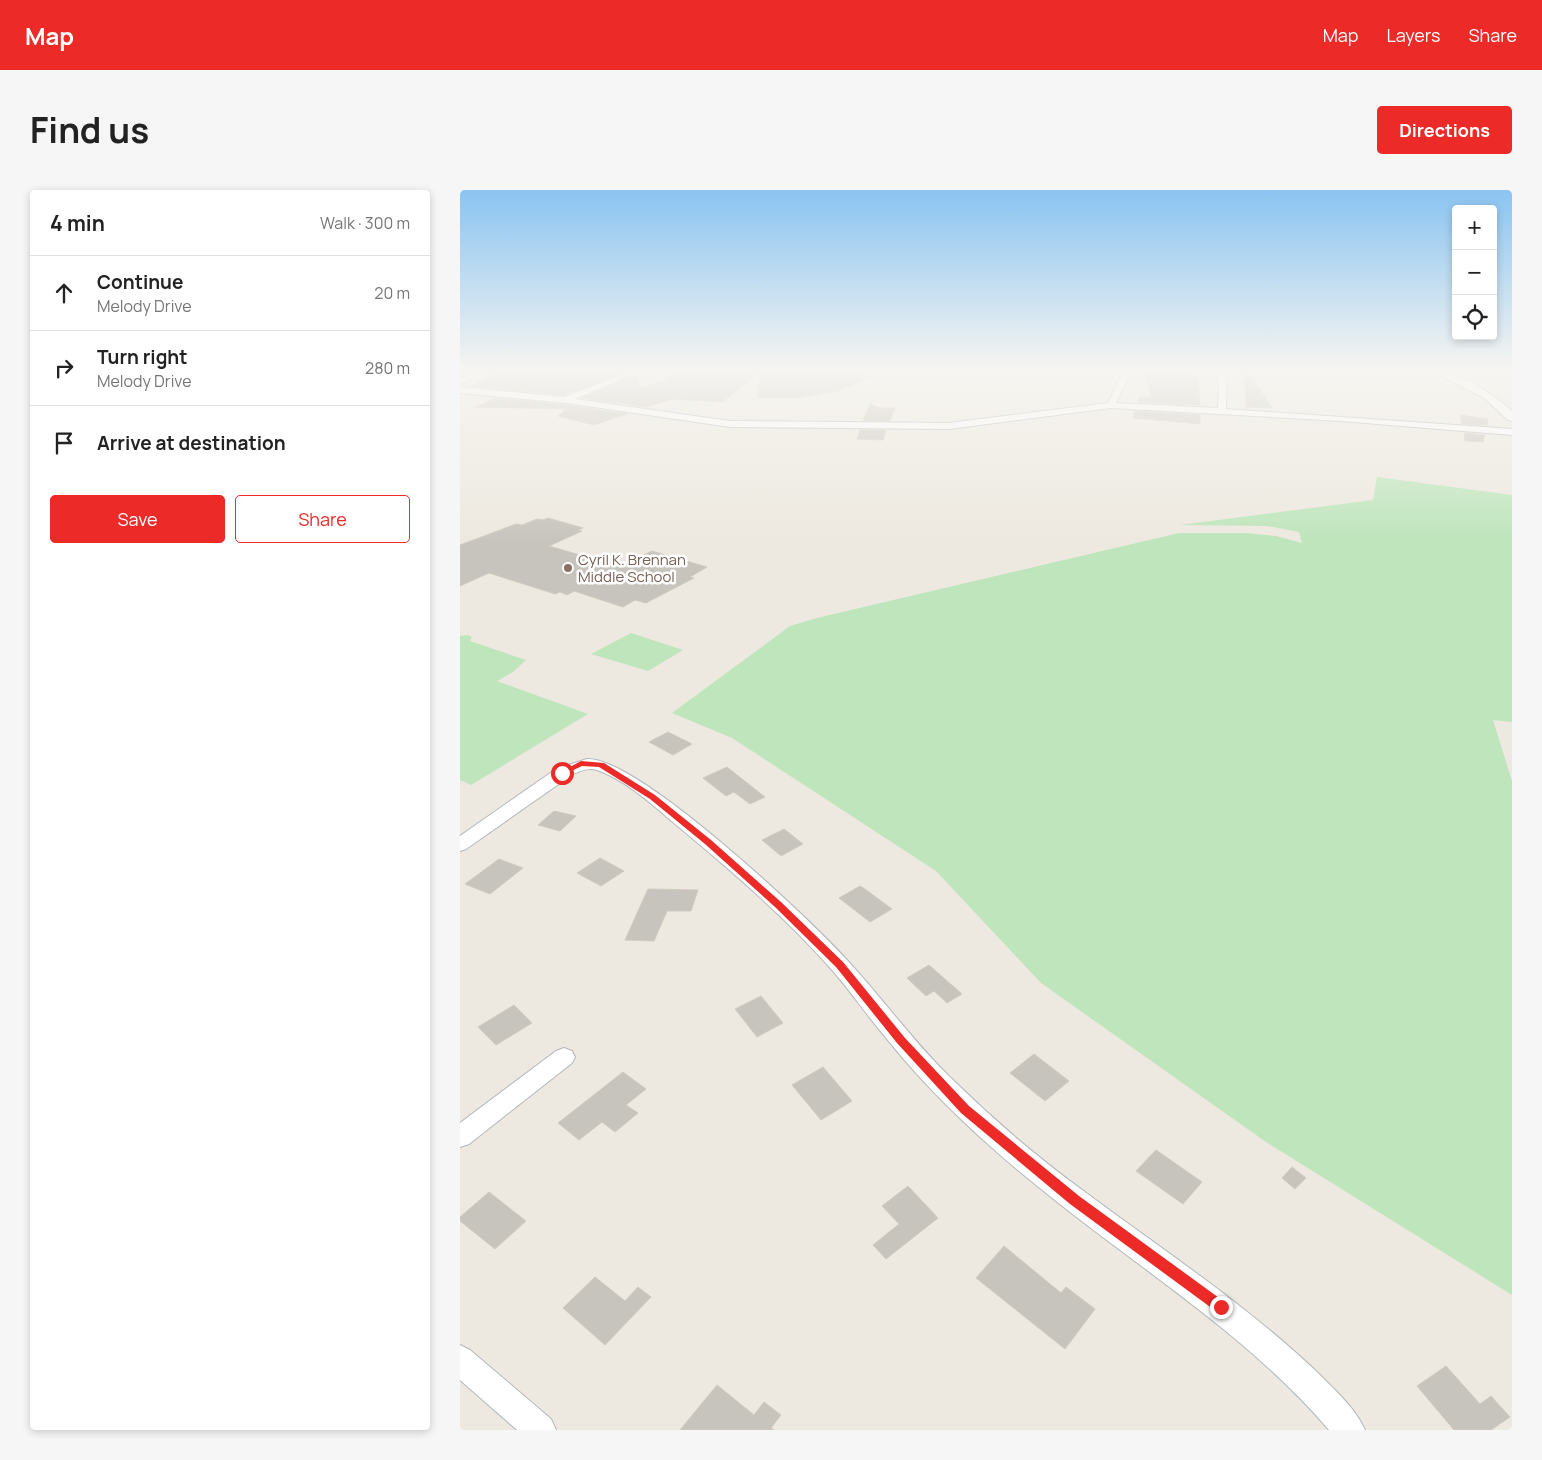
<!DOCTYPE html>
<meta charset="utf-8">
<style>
body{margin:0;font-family:Manrope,sans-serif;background:#f6f6f6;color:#222}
.controls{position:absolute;right:15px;top:15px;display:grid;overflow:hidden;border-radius:5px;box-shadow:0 2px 8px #0003}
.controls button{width:45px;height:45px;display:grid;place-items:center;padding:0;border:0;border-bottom:1px solid #e0e0e0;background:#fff;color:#222;font:25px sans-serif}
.stop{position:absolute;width:15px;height:15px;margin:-11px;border:4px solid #ec2a27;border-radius:50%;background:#fff}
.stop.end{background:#ec2a27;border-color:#fff;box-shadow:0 1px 5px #0008}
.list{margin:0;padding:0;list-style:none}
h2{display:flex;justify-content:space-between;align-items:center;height:65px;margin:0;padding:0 20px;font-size:21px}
h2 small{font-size:16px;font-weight:400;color:#767676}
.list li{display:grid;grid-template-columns:32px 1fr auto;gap:15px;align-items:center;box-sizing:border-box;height:75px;padding:0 20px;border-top:1px solid #e0e0e0}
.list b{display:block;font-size:19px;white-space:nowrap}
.list p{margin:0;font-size:16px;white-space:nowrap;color:#767676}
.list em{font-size:16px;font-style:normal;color:#767676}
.actions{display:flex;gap:10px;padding:15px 20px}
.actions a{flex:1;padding:11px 0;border:1px solid #ec2a27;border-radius:5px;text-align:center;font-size:18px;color:#ec2a27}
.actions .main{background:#ec2a27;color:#fff}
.icon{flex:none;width:28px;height:28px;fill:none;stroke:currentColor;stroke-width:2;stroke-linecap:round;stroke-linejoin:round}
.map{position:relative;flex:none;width:1052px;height:1240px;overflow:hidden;border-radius:5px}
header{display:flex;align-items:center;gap:30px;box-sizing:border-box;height:70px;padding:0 25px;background:#ec2a27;color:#fff}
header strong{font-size:24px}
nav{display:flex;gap:28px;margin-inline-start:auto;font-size:18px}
.intro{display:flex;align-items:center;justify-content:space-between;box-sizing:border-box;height:120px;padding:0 30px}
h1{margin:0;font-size:35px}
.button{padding:12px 22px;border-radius:5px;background:#ec2a27;color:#fff;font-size:18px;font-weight:700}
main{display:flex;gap:30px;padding:0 30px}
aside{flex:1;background:#fff;border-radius:5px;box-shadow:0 2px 8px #0003}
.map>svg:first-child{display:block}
.green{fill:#bee5bc}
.building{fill:#c7c3bd;stroke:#d1cabf}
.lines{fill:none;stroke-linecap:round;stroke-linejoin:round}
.minor-casing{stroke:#b3b7bc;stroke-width:2}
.secondary-casing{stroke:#b4b8be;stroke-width:2}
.minor{fill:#fff;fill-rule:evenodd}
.secondary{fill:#fff;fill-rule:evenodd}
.route{fill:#ec2a27}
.education-dot{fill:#8d6e63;stroke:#fff;stroke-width:2}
.labels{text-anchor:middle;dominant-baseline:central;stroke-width:5;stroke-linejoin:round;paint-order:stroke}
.far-education-label{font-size:15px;fill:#785e54;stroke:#fff;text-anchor:start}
</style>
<header>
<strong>Map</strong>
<nav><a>Map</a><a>Layers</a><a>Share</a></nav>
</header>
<div class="intro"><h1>Find us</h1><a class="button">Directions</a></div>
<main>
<aside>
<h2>4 min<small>Walk · 300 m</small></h2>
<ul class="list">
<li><svg class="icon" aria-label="ahead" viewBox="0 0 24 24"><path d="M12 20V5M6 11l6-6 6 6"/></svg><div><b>Continue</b><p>Melody Drive</p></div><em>20 m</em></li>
<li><svg class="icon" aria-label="right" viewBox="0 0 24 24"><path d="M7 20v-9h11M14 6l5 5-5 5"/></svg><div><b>Turn right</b><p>Melody Drive</p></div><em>280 m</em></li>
<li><svg class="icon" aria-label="arrive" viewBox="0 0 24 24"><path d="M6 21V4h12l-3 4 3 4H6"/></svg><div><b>Arrive at destination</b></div></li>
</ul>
<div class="actions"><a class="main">Save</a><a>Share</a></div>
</aside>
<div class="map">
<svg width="1052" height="1240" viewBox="0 0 1052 1240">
<rect width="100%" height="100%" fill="#ede9e0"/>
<path class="green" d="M917 287 1052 305V532L1033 530 1052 591V1105L806 952 581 793 476 681 272 548 212 523 330 436 357 428 719 343H786L816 346 842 353 839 342 807 336 720 335 913 310Z
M171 443 223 460 188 481 131 464Z
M8 445 12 447 10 451 66 470 53 482 37 491 128 524 11 595 0 590V446Z"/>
<path class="building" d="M54 179H90L91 184 172 179 104 205 11 196 37 182 55 183Z
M214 179H400L396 183 415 186 377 201 336 208H298L300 181 263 212 212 209 187 217 122 208 176 185 181 198 206 190Z
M784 179H787L812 218 786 217Z
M685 183 738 185 740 215 678 212 680 207 692 208Z
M36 208 106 215 167 224 134 235 98 226 107 219 15 217Z
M410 214 420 218H435L430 231 403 230Z
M675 221 740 225V234L673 228Z
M1000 225 1028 229 1027 235 1002 234Z
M400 240H426L423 250 397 249Z
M1004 243 1025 245 1023 252 1005 251Z
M88 328 123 338 118 340 122 341 89 356 147 373 151 371 165 374 192 361 247 377 230 387 234 388 186 413 175 410 163 417 114 401 107 405 100 402 95 404 29 383 0 396V355L56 334 62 335 77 329 83 330Z
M208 542 232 554 213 565 189 552Z
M267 577 305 607 290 614 274 602 266 606 243 588Z
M94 621 116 626 100 641 78 635Z
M324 639 343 654 321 666 302 650Z
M140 668 164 681 141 696 117 683Z
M39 669 63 678 30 704 5 694Z
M400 696 405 699 432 719 410 732 379 708Z
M188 699 238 700 231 721H207L194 751 165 750Z
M469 775 502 804 487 813 474 801 466 806 447 788Z
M301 806 323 833 297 847 275 819Z
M54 815 72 833 36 855 18 837Z
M574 864 609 891 585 911 550 883Z
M363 877 392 911 361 930 332 895Z
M163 882 186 899 166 915 178 923 155 942 142 932 119 950 98 933Z
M696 960 742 992 723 1014 676 981Z
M832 977 846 988 835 999 822 988Z
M448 996 478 1028 426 1069 413 1055 439 1034 422 1016Z
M29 1002 66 1031 35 1059 0 1031V1027Z
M544 1056 601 1103 606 1097 635 1119 605 1159 516 1088Z
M135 1087 165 1111 178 1097 191 1107 145 1155 103 1118Z
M986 1176 1020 1214 1031 1206 1050 1227 1031 1240H994L957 1196Z
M257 1195 294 1225 304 1212 321 1225 311 1238 314 1240H220Z"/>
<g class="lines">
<defs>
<path id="minor" d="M21 179H30L0 194V189Z
M176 179H186L115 209 270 231 489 233 648 213 660 188 661 179H669L668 188 656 213 758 218 759 191 754 179H762L767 191 766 219 1052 239V245L881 231 651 218 489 239 270 237 106 213 0 203V197L104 207Z
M127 569C178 567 349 728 387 770 424 810 455 854 494 891 535 931 578 968 625 1002 704 1061 787 1115 859 1184 875 1200 896 1219 905 1240H869C803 1163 721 1106 640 1045 563 987 488 925 427 849 408 827 392 803 373 781 327 729 274 683 220 638 196 618 168 591 137 580 128 577 121 581 113 584L6 659 0 661V646L96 579Z
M104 858 112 861 115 867 112 873 9 954 0 957V933L96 861Z
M0 1155 10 1160 91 1229 96 1240H57L0 1190Z"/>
<path id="secondary" d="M967 179C992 176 1033 204 1052 221V231L1048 230 1024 208Z"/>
</defs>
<use href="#minor" class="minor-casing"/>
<use href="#secondary" class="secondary-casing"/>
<use href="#minor" class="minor"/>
<use href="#secondary" class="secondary"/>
</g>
<linearGradient id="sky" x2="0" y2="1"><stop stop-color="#8ac4f1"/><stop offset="0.51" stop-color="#f7f5f1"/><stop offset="1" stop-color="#f7f5f1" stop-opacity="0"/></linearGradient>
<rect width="1052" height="352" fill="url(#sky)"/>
<path class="route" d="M121 571 144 573 195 605 251 650 321 712 383 772 445 848 509 916 619 1006 766 1113 768 1117 766 1122 761 1124 757 1122 610 1014 501 923 437 853 376 777 315 717 245 654 190 609 139 577 122 576 105 584 99 583Z"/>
<circle class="education-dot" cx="108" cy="378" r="5"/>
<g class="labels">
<g class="far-education-label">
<text x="118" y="369">Cyril K. Brennan<tspan x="118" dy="17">Middle School</tspan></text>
</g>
</g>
</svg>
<div class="controls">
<button>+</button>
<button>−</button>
<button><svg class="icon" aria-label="locate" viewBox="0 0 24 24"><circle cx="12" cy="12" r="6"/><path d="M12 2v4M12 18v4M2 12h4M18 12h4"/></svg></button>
</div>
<div class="stop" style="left:102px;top:583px"></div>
<div class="stop end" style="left:761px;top:1117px"></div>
</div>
</main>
